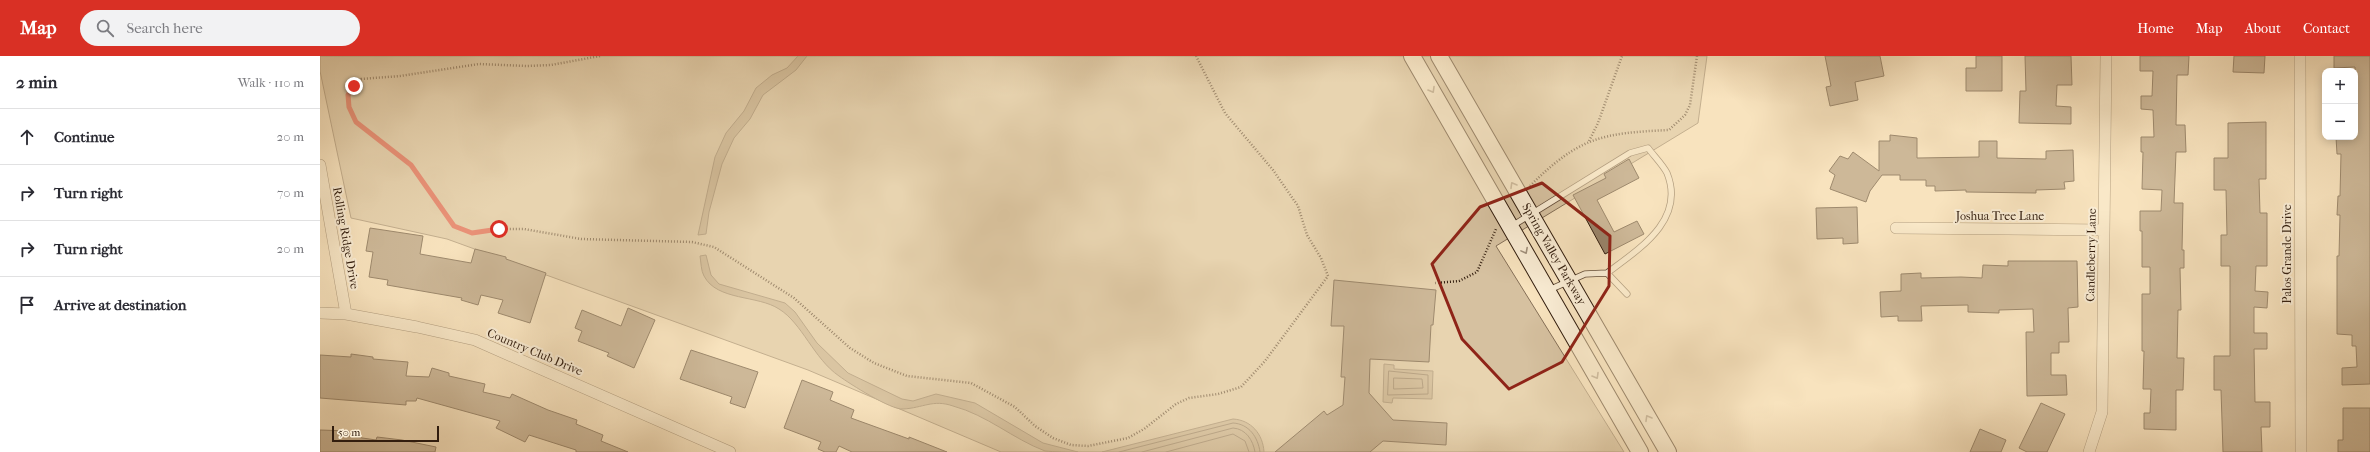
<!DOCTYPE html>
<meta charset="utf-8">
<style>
body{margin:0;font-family:"IM FELL French Canon",serif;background:#f2f2f3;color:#2b2b33}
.controls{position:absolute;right:12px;top:12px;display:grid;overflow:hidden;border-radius:8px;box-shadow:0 2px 10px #0003}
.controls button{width:36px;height:36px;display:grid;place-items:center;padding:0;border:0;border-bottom:1px solid #e1e1e2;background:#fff;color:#2b2b33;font:20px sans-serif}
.scale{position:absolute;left:12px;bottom:10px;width:107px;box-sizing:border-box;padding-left:4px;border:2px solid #321d0e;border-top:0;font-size:11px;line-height:14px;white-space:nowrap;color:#321d0e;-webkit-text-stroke:3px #faedd5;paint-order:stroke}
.stop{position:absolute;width:12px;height:12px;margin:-9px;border:3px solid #d93025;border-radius:50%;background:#fff}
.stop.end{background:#d93025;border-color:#fff;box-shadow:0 1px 4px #0008}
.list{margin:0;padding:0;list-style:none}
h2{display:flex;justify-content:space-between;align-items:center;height:52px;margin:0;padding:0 16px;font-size:17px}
h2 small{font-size:13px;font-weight:400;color:#7c7c81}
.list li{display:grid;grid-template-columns:26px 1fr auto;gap:12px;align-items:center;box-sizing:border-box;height:56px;padding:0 16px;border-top:1px solid #e1e1e2}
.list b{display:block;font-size:15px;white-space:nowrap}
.list em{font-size:13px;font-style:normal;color:#7c7c81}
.icon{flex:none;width:22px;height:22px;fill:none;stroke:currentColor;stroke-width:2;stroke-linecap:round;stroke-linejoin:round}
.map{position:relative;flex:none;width:2050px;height:396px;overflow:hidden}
header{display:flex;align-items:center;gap:24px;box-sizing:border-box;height:56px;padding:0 20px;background:#d93025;color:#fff}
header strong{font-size:19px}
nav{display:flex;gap:22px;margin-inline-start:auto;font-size:14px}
.search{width:280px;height:36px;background:#f2f2f3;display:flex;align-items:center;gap:10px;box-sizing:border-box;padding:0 14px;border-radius:22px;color:#7c7c81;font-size:15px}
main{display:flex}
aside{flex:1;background:#fff}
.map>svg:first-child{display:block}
.green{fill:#d6c1a0;stroke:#846f57}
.water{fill:#b5a082;stroke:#816c54}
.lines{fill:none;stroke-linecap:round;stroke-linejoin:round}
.shore{stroke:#745e48;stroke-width:1}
.building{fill:#99846a;stroke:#321d0e}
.lane-casing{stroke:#644e3a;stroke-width:7}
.street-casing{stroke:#644e3a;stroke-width:12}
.secondary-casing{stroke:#321d0e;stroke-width:18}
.path{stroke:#321d0e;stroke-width:2.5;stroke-dasharray:1 2;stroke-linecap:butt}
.lane{stroke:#faedd5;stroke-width:5.5}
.street{stroke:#faedd5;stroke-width:11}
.secondary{stroke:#faedd5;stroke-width:16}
.oneway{stroke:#a08f7b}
.route{stroke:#d93025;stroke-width:5}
.marked{fill:none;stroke:#8f2418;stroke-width:3;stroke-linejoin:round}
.labels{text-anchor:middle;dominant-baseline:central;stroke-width:4;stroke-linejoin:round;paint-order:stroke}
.street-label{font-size:12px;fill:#321d0e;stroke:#faedd5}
</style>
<header>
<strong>Map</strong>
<div class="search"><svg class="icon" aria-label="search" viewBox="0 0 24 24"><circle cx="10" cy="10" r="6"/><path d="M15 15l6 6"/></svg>Search here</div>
<nav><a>Home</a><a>Map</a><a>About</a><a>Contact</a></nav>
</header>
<main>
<aside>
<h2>2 min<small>Walk · 110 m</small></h2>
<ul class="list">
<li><svg class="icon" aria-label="ahead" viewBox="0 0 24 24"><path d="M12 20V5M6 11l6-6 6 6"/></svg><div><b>Continue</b></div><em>20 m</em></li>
<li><svg class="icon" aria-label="right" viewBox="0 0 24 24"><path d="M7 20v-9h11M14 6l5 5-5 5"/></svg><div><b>Turn right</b></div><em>70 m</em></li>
<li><svg class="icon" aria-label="right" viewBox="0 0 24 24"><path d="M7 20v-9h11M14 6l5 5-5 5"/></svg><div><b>Turn right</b></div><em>20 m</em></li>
<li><svg class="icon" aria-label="arrive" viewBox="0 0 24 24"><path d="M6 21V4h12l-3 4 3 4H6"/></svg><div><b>Arrive at destination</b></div></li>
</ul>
</aside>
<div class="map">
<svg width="2050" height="396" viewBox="0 0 2050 396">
<rect width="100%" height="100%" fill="#f8e3be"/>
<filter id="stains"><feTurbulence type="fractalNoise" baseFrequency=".005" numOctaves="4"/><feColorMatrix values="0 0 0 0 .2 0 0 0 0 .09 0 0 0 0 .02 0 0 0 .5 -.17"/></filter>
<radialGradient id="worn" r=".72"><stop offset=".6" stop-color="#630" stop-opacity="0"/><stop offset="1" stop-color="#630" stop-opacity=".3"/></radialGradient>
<path class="green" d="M0 0H1387L1378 67 1176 190 1304 396H681L488 314 127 183 31 162 0 15Z"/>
<path class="water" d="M478 0H487L476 14 443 39 430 63 414 82 402 108 389 156 386 178 378 179 395 101 406 77 424 55 436 32 452 19 467 12Z
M386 199 391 219 399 228 465 247 475 256 497 287 528 317 582 343 593 345 616 338 655 347 723 387 758 396C749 396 734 396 725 395 693 383 667 359 633 350 613 343 603 352 583 353 571 354 530 328 519 320 494 303 482 267 459 253 438 239 397 245 384 220 381 215 381 206 380 200Z
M1064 308 1074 309V313L1113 315 1112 343 1073 342 1072 347 1063 346Z
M913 363C931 364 943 378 944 396H782Z"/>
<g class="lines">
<path class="shore" d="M1069 315 1108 319V338L1068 339Z
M1074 322 1102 323 1103 332 1074 333Z
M799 396 913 367C929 368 938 381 940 396
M822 396 913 372C926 373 933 384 935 396
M846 396 913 378 925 385 929 396"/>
</g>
<path class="building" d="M1505 0H1560L1564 20 1535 26 1538 44 1510 50 1506 31 1511 30Z
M1656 0H1682V35H1646V12H1656Z
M1705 0H1751L1752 29H1737L1736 50 1751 51V68L1699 67 1700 35H1706Z
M1820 0H1869L1868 19H1857L1856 69H1865L1866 96H1856L1854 147H1863L1862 194H1864V212H1860L1861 254H1858L1857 302H1864L1863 334H1856V374L1824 373V357H1830L1831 333H1823L1824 295H1822V238H1830V211H1822V175H1820V155H1841L1842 134 1822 133 1823 96H1821V81H1834L1833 54 1821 53V40H1832L1833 15H1820Z
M1914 0H1945L1944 17 1913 16Z
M2014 0H2050V328L2022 329V312L2037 311 2036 290H2032V279L2017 278V200H2019L2020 159H2017L2018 140H2020L2021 98H2017L2016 81H2035V11L2014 12Z
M1946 66V123H1939L1940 157H1947V210H1936L1935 235 1948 236 1947 252 1934 251V277H1947V293H1934L1935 346H1950V371H1941L1942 396H1903L1901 334H1894V300H1910V210H1901V179H1907L1906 134H1894V102H1908V67Z
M1570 79 1597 82V102L1659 101V85H1677V102L1726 103V95L1753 94 1754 125 1744 126 1745 133 1716 134V137L1646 136V134L1615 135V130H1606V124H1580V119H1562L1550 135 1546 146 1510 133 1515 119 1509 115 1520 100 1528 103 1533 96 1559 115V85H1570Z
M1309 103 1319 122 1277 144 1294 176 1317 165 1324 178 1285 198 1253 139 1286 122 1284 118Z
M1537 151 1538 187 1523 188V182L1497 183 1496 152Z
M50 172 103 180 100 198 151 207 155 193 186 201V203L226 217 210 267 178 257 183 244 161 239 158 249 141 244 142 242 67 229 68 224 49 221 53 196 46 195Z
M1688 205H1757L1758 251 1748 252 1749 286H1739V297H1731V319H1746L1747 339 1707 340 1706 276H1714L1713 253 1679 254V257L1648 256V249L1601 250 1602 265H1578V260L1561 261 1560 236 1581 235V218L1601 217V222L1641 221 1662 222 1663 209 1688 210Z
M1014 224 1116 234 1113 269H1111L1109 306 1050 303 1049 337 1073 364 1127 367 1126 389 1063 385 1050 396H955L1004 355 1007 359 1023 349 1025 321H1021L1024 270H1011Z
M308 252 335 264 314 312 287 300 289 297 258 285 262 275 255 272 262 254 301 270Z
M371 294 438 316 425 352 410 347 412 341 360 323Z
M31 298 53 301V303L88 306 86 320 109 321 112 312 129 317V320L165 328 163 336 190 342 192 338 228 354 257 364 256 368 283 379 281 385 308 396H256V394L209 379 205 386 176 372 180 365 97 342 96 345H86V349L0 342V299L31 301Z
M482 324 513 336 510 344 534 354 531 362 589 383V381L627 396H532L519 390 516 396H505L498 393 501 386 464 372Z
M1721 347 1745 358 1727 396H1707L1699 392Z
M2023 352H2050V396H2018V384H2023Z
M1660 373 1686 384 1681 396H1650Z
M0 374 29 375V380L56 384 57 381 82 384 116 391 115 396H0Z"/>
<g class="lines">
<defs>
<path id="lane" d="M1192 170 1310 97 1328 92C1334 100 1343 109 1347 117 1366 164 1319 193 1287 217
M1229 234 1265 218 1287 217 1307 238"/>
<path id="street" d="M1980 0 1981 396
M0 109 26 258
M1576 172 1784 174
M0 257 26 258 97 271 155 284 410 396
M1769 396 1782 356 1786 0"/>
<path id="secondary" d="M1092 0 1320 396
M1119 0 1348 396"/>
</defs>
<use href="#lane" class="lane-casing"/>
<use href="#street" class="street-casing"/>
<use href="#secondary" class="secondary-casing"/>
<path class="path" d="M280 0 231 9 206 10 159 8 80 20 41 23 28 39 29 51 36 66 91 109 134 170 152 177 179 173H204L261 183 372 186 394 191 474 242 530 292 554 307 587 320 651 327 695 351 715 370 733 382 751 389 768 390 808 382 824 373 856 348 869 342 898 338 921 331 945 305 1008 220 1001 202 987 179 978 150 953 114 905 57 876 0
M1269 85 1278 67 1302 0
M1210 130C1259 81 1282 77 1349 74L1365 59 1370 49 1377 0
M1115 227 1139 225 1157 216 1176 173"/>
<use href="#lane" class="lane"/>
<use href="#street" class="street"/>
<use href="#secondary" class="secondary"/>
</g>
<defs><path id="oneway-chevron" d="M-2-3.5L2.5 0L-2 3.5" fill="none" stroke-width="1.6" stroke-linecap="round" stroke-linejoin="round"/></defs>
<g class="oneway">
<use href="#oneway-chevron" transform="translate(1112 34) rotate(60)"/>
<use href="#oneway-chevron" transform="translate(1193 129) rotate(-120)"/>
<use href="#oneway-chevron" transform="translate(1205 195) rotate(62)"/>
<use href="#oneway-chevron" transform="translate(1276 320) rotate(60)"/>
<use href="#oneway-chevron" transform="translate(1328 362) rotate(-120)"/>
</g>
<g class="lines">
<path class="route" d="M34 30 28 39 29 51 36 66 91 109 134 170 152 177 179 173"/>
</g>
<path d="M0 0H2050V396H0ZM1222 127 1290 180 1289 230 1242 306 1189 333 1142 283 1112 208 1160 151Z" fill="#f8e3be" fill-opacity=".55" fill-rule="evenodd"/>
<path class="marked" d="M1222 127 1290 180 1289 230 1242 306 1189 333 1142 283 1112 208 1160 151Z"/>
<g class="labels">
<g class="street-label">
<text x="1680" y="160">Joshua Tree Lane</text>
<text transform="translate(26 182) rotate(80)">Rolling Ridge Drive</text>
<text transform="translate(1234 198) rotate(60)">Spring Valley Parkway</text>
<text transform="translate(1967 198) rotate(-90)">Palos Grande Drive</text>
<text transform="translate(1771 199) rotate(-89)">Candleberry Lane</text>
<text transform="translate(215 296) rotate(23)">Country Club Drive</text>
</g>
</g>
<rect width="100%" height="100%" filter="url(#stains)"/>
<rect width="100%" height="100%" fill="url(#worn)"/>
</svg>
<div class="controls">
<button>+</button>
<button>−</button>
</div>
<div class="scale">50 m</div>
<div class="stop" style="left:179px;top:173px"></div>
<div class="stop end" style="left:34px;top:30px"></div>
</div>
</main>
